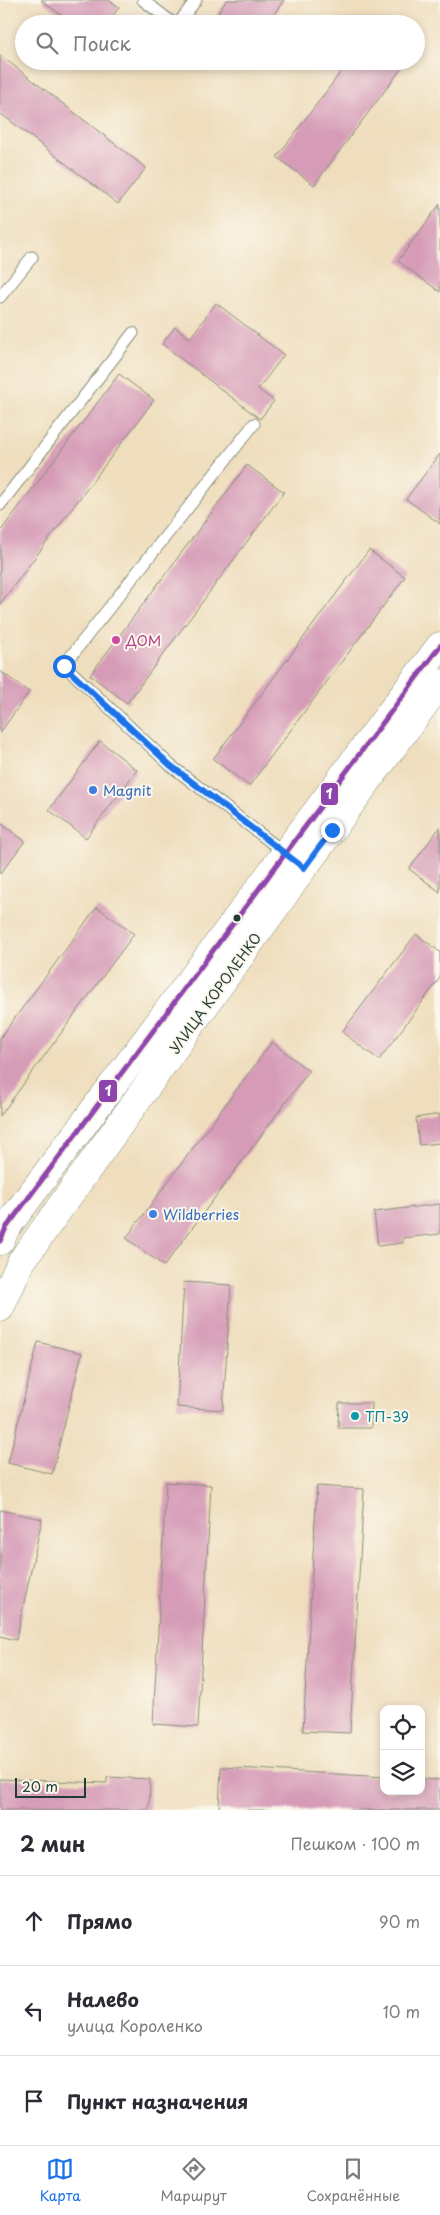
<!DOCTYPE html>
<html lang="ru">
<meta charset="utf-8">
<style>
body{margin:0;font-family:"Playpen Sans",sans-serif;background:#f7f7f7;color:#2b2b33}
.controls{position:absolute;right:15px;bottom:15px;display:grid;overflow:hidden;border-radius:10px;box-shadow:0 2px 8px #0003}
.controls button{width:45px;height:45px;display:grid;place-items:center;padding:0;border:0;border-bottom:1px solid #e1e1e2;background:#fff;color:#2b2b33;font:25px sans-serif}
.scale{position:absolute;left:15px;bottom:12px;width:71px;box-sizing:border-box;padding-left:5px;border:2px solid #1f3d34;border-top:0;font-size:14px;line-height:18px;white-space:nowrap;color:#1f3d34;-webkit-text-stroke:4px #fbf7ec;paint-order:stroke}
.stop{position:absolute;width:15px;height:15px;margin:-11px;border:4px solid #1a73e8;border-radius:50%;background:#fff}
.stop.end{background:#1a73e8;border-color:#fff;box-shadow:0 1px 5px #0008}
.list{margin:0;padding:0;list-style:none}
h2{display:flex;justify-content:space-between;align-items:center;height:65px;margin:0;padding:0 20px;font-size:21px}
h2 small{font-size:16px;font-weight:400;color:#7c7c81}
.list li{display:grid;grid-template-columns:32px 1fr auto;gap:15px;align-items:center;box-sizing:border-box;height:90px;padding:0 20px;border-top:1px solid #e1e1e2}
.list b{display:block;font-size:19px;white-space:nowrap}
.list p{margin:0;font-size:16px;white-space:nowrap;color:#7c7c81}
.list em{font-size:16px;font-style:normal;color:#7c7c81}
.icon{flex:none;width:28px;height:28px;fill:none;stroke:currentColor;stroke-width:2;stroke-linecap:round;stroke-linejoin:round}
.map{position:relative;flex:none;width:440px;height:1810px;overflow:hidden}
.search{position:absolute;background:#fff;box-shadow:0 2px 8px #0003;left:15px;right:15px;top:15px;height:55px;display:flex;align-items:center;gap:12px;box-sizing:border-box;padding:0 18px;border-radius:28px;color:#7c7c81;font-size:19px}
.sheet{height:335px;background:#fff}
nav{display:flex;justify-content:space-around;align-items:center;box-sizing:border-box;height:70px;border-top:1px solid #e1e1e2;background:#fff;font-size:14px;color:#7c7c81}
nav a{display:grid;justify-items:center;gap:2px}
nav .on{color:#1a73e8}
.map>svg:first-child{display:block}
.building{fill:#d69cb7}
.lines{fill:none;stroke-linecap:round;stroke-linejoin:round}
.lane-casing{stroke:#878e78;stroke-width:13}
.secondary-casing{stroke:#878e78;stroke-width:29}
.lane{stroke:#fff;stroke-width:11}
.secondary{stroke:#fff;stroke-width:28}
.bus-1-casing{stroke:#fbf7ec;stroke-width:9}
.bus-1{stroke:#8e44ad;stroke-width:5}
.route{stroke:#1a73e8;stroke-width:6}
.hotel-dot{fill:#d1479c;stroke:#fbf7ec;stroke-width:2}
.shop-dot{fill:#3f7fe0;stroke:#fbf7ec;stroke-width:2}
.bus-dot{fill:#1f3d34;stroke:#fbf7ec;stroke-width:2}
.culture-dot{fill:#0f9aa8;stroke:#fbf7ec;stroke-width:2}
.labels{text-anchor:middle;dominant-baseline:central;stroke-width:4;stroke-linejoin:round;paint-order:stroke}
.hotel-label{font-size:14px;fill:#b23c85;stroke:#fbf7ec;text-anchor:start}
.shop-label{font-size:14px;fill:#366cbe;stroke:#fbf7ec;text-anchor:start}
.street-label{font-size:14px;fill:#1f3d34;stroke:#fbf7ec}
.culture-label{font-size:14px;fill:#0d838f;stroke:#fbf7ec;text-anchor:start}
.line-badge{stroke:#fbf7ec;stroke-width:2}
.badge-label{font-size:14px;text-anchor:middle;font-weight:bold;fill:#fff}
</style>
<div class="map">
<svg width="440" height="1810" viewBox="0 0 440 1810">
<rect width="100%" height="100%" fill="#fbf7ec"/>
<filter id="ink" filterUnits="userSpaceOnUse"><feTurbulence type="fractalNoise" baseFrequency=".02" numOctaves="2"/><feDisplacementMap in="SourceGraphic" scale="10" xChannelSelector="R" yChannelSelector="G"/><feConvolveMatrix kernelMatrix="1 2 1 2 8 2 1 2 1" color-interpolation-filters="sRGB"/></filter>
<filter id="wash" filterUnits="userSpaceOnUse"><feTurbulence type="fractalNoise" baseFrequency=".0096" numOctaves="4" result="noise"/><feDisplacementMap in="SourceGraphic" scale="20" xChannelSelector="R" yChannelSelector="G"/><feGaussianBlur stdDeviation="1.12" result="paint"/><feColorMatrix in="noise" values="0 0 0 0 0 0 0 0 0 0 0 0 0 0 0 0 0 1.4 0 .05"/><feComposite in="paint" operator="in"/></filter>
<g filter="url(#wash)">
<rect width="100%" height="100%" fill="#efdebd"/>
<g id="blocks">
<path class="building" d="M41 0H109L119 7 107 24H73Z
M227 0H284L267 24H210Z
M0 55 146 168 118 204 0 113Z
M349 61H407L314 185 277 157Z
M440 204V292L398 261Z
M216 303 284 355 258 389 274 401 260 419 162 344 175 327 190 338Z
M119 374 154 400 0 604V532Z
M440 454V524L406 499Z
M247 465 284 492 127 703 90 675Z
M369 550 405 577 249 786 213 759Z
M0 671 29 692 0 733Z
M100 741 137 770 86 838 49 810Z
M0 823 25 841 0 874Z
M440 827V892L409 869Z
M97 907 134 934 0 1116V1038Z
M416 934 440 952V978L379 1060 342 1032Z
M272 1042 309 1071 164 1266 126 1238Z
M440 1114V1143L419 1145 416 1118Z
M440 1204V1234L403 1238V1243L378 1246 374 1212Z
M184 1282 231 1285 223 1410 177 1407Z
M38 1342 82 1353 52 1474 8 1463Z
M339 1403H372L371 1428H338Z
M166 1482 211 1485 198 1727 153 1724Z
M317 1486 364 1489 350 1733 303 1731Z
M0 1510 42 1519 16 1640 0 1636Z
M221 1767 384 1777V1791H421V1779L440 1780V1810H219Z
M107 1777 150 1779 149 1810H0V1779L107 1783Z"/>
</g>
</g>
<g filter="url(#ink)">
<use href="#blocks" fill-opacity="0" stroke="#878e78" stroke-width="1"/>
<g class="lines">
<defs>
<path id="lane" d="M143 0 174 24
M178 24 196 0
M0 297 32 257
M254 424 64 665 170 765 285 853
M0 505 133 333"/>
<path id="secondary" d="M0 1241 6 1228 440 646
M0 1308 21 1262 304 867 440 683"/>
</defs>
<use href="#lane" class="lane-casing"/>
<use href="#secondary" class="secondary-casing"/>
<use href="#lane" class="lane"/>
<use href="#secondary" class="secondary"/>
<defs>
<path id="bus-1" d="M0 1241 6 1228 440 646"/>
</defs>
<use href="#bus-1" class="bus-1-casing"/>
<use href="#bus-1" class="bus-1"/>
</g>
</g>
<g class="lines" filter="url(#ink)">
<path class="route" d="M64 666 170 765 304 868 332 830"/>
</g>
<circle class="hotel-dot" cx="116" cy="640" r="5"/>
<g class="shop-dot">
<circle cx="93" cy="790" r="5"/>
<circle cx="153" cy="1214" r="5"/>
</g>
<circle class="bus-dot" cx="237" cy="918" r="4.5"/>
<circle class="culture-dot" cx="355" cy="1416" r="5"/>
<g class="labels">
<g class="hotel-label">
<text x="126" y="640">ДОМ</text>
</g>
<g class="shop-label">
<text x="103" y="790">Magnit</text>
<text x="163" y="1214">Wildberries</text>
</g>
<g class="street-label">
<text transform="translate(215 993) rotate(-54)">УЛИЦА КОРОЛЕНКО</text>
</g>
<g class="culture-label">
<text x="365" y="1416">ТП-39</text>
</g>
</g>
<g class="line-badge">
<rect x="320" y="782" width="19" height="24" rx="5" fill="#8e44ad"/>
<rect x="98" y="1079" width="20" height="24" rx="5" fill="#8e44ad"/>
</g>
<g class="badge-label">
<text x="329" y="799">1</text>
<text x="108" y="1096">1</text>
</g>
</svg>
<div class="controls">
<button><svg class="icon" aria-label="locate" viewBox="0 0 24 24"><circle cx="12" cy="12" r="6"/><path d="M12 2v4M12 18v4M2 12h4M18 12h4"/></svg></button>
<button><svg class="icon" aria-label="layers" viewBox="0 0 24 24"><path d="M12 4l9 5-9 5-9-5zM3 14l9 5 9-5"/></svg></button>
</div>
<div class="scale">20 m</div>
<div class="stop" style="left:64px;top:666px"></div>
<div class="stop end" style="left:332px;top:830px"></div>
<div class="search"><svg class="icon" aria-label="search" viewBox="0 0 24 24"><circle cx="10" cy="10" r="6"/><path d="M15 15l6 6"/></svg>Поиск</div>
</div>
<section class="sheet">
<h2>2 мин<small>Пешком · 100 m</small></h2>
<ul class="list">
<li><svg class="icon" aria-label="ahead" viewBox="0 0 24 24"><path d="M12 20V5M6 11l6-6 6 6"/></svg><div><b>Прямо</b></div><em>90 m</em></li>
<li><svg class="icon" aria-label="left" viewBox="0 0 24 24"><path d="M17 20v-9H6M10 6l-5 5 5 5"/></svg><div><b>Налево</b><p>улица Короленко</p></div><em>10 m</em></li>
<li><svg class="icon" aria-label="arrive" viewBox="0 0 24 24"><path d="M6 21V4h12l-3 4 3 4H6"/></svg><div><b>Пункт назначения</b></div></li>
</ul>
</section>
<nav>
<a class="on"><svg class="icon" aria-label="map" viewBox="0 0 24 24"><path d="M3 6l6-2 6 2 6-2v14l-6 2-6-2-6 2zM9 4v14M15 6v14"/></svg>Карта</a>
<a><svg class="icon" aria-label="directions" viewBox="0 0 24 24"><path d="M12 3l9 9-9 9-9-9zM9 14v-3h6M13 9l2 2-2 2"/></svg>Маршрут</a>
<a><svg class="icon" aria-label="saved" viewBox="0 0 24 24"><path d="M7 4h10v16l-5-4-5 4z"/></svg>Сохранённые</a>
</nav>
